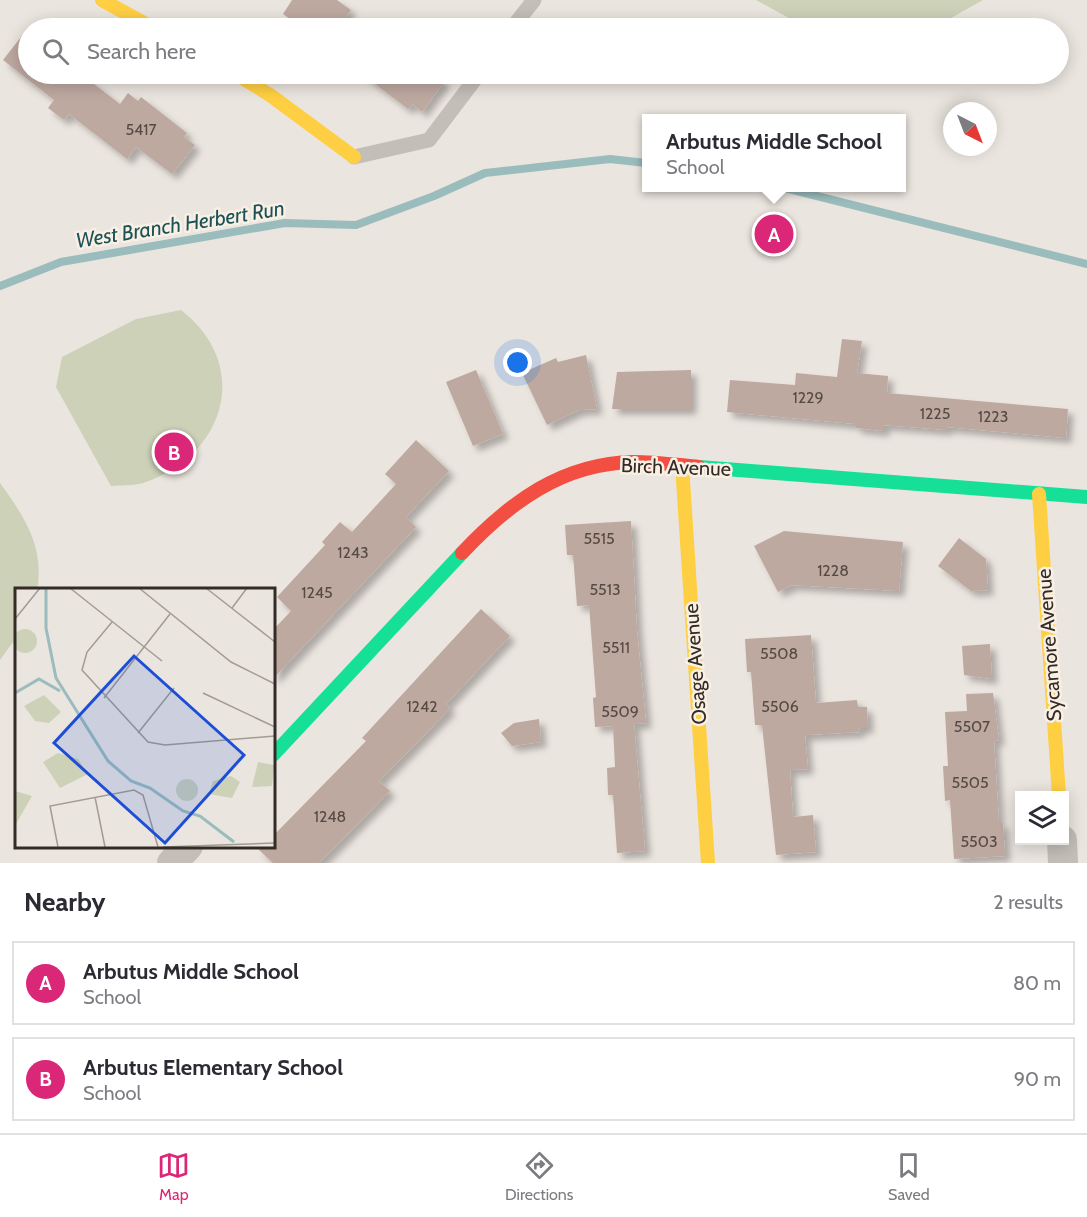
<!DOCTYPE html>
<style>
body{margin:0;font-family:Cabin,sans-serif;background:#f7f7f7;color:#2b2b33}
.controls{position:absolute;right:18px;bottom:18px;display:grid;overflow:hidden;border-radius:0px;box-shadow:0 3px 15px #0003}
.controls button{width:54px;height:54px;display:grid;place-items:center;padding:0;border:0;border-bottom:2px solid #e1e1e2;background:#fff;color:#2b2b33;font:30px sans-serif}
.compass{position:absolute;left:943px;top:102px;width:54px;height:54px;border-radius:50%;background:#fff;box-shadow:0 3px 15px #0003;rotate:138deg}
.you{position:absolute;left:518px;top:363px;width:21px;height:21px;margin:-15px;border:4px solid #fff;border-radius:50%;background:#1a73e8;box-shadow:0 0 0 9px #1a73e833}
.badge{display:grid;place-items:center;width:39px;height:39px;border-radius:50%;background:#db2777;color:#fff;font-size:20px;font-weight:700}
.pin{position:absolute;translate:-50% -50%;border:3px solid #fff;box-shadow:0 2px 6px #0006}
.popup{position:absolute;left:642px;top:114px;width:264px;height:78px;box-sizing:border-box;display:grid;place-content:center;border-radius:0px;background:#fff;filter:drop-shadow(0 2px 4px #0005);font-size:20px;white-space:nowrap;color:#7c7c81}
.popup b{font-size:22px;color:#2b2b33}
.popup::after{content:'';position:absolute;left:50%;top:100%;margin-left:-12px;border:12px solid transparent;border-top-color:#fff}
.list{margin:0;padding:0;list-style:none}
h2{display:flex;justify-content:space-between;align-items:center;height:78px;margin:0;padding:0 24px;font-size:26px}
h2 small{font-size:20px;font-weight:400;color:#7c7c81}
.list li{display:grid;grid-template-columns:39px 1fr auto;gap:18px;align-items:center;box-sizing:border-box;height:84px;margin:0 12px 12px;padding:0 12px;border:2px solid #e1e1e2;border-radius:0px}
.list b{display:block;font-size:22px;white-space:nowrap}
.list p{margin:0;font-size:20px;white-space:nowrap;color:#7c7c81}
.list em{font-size:20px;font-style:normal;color:#7c7c81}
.icon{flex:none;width:33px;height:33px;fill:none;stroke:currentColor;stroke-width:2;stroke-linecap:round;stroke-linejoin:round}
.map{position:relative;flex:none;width:1087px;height:863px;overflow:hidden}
.search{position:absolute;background:#fff;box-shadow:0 3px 15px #0003;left:18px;right:18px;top:18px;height:66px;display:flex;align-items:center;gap:15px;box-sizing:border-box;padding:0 21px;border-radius:33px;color:#7c7c81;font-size:22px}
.sheet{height:270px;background:#fff}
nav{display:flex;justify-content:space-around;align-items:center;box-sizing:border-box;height:84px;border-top:2px solid #e1e1e2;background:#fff;font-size:16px;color:#7c7c81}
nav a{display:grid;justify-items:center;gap:3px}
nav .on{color:#db2777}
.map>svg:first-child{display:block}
.green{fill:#ccd1b8}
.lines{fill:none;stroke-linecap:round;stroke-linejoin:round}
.stream{stroke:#9abcbd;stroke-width:8}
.building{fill:#bea9a0;filter:url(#shadow)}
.lane{stroke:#c4beb8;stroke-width:15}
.street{stroke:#c4beb8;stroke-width:30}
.fast{stroke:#16e098;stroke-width:14}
.slow{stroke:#ffcf43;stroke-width:14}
.jam{stroke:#f24e42;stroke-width:14}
.labels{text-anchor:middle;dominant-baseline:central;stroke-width:5;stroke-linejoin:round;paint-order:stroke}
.number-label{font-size:16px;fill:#564a44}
.street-label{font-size:20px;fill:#342b26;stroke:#f9f0e5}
.water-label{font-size:21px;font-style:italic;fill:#1c5156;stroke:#f9f0e5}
.inset-river{fill:none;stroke:#9abcbd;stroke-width:3}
.inset-road{fill:none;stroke:#a29b95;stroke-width:1.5}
.view{fill:#1d4ed8;fill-opacity:0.15;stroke:#1d4ed8;stroke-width:3}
.inset-edge{fill:none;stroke:#342b26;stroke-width:3}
</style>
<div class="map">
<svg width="1087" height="863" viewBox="0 0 1087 863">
<defs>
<filter id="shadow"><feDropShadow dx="5.5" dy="5.5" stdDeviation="3" flood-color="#0004"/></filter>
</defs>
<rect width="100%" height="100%" fill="#ebe5df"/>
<path class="green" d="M756 0H983L935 27 807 28Z
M181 310C253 366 225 456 143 483 133 486 121 485 111 486L56 387 62 357 136 319Z
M0 483C24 516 45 547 37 590H16V638L0 660Z"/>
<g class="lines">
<path class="stream" d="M785 188 1087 264
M0 286 61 262 285 223 356 225 434 196 485 173 610 159 646 163"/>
</g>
<path class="building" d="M292 0H337L351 10 338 28H302L283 14Z
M28 28V74H81L120 104 128 93 138 101 141 97 187 133 184 137 195 145 172 174 136 147 127 159 69 114 64 120 48 108 54 100 3 60Z
M362 74H435L445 81 422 112 412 104 408 109Z
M842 339 862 341 857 373 888 376 887 393 1068 409 1066 438 947 427V430L884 425V431L856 428V424L727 412 730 380 795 385 796 373 837 377Z
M586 355 597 409 579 410 547 425 522 373 556 358 558 362Z
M476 370 503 434 473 446 446 382Z
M691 370V409H612L617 372Z
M416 440 449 471 406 517 416 527 273 679V630L291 611 277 597 325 545 322 542 340 522 352 532 396 484 385 474Z
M631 521 637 631 646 723 634 724 645 851 617 853 613 795H608L607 768 615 767 613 726 595 727 593 698 596 697 589 605 577 606 573 555H567L565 525Z
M784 531 903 542 899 591 792 585 778 592 754 546Z
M959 538 986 559 988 590 971 591 938 566Z
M481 609 510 636 446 704 450 709 379 781 390 791 319 863H273L259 850 263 846H273V836L366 741 362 738Z
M811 635 816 703 857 700 858 707H867L868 728H859L860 732 805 735 808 769 790 770 793 817 813 815 816 852 776 855 762 725H755L751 672H747L745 639Z
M990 644 992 679 964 675 962 646Z
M993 693 999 740 994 741 999 823H1003L1005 856 954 859 950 800 945 801 943 766H948L945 712 967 711 966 694Z
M539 719 541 742 512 746 501 733 514 723Z"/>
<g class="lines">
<path class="lane" d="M512 28 534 0
M354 157 429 140 479 74"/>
<path class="street" d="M1062 840 1063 863
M172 863 188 846"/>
<path class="fast" d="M699 467 1087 497
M273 755 462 553"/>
<path class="slow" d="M102 0 153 28
M236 74 270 95 354 157
M682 465 708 863
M1039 494 1059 796"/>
<path class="jam" d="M462 553C509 503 562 463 634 462 655 462 677 465 699 467"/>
</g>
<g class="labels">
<g class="number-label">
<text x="141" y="129">5417</text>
<text x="808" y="397">1229</text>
<text x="935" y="413">1225</text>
<text x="993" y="416">1223</text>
<text x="599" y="538">5515</text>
<text x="353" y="552">1243</text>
<text x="833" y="570">1228</text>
<text x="605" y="589">5513</text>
<text x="317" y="592">1245</text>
<text x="616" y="647">5511</text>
<text x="779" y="653">5508</text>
<text x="422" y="706">1242</text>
<text x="780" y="706">5506</text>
<text x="620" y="711">5509</text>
<text x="972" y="726">5507</text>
<text x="970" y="782">5505</text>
<text x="330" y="816">1248</text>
<text x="979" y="841">5503</text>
</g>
<g class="street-label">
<text transform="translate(676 467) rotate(2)">Birch Avenue</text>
<text transform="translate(1049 645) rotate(-94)">Sycamore Avenue</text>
<text transform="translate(695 664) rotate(-94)">Osage Avenue</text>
</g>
<g class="water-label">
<text transform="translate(180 224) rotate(-9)">West Branch Herbert Run</text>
</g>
</g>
<g transform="translate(15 588)">
<rect width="260" height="260" fill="#ebe5df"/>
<path d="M-2 53a12 12 0 1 1 24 0a12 12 0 1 1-24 0ZM29 107 46 124 34 135 20 133 9 118ZM43 165 63 171 73 186 45 200 28 174ZM243 174 259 177 257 198 237 199ZM216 188 225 194 217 210 194 206 198 193ZM161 202a11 11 0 1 1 22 0a11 11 0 1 1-22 0ZM0 203 17 208 1 236H0Z" fill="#ccd1b8"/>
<path class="inset-river" d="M31 0V40L41 90 93 173 116 193 135 200 168 223 185 228 219 254M0 105 24 91 45 103"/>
<path class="inset-road" d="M55 0 147 73M124 0 216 74 260 96M191 0 260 54M217 20 232 0M0 31 25 0M97 34 72 64 67 82 133 154 150 157 260 148M188 105 260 139M89 110 155 26M123 145 159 100M80 209 90 259M43 259 35 218 119 202 128 207 143 259M148 259 260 255"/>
<path class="view" d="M119 68 229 167 150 255 39 155Z"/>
<rect width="260" height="260" class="inset-edge"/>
</g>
</svg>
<div class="controls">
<button><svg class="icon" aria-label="layers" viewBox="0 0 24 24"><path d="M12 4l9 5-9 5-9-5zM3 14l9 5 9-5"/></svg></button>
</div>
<svg class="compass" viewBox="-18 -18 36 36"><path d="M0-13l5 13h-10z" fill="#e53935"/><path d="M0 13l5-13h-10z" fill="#7c7c81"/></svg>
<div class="you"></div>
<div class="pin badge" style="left:774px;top:234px">A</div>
<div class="popup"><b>Arbutus Middle School</b>School</div>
<div class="pin badge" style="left:174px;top:452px">B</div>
<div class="search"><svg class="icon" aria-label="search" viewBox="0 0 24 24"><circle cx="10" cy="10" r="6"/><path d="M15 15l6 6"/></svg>Search here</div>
</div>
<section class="sheet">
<h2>Nearby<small>2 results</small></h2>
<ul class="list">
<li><span class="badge">A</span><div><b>Arbutus Middle School</b><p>School</p></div><em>80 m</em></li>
<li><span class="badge">B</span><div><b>Arbutus Elementary School</b><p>School</p></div><em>90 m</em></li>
</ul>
</section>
<nav>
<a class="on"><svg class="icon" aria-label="map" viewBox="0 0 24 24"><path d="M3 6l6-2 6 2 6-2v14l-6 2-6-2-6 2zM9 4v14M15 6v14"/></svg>Map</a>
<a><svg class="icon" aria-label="directions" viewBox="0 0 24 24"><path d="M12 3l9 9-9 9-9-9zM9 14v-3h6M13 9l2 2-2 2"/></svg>Directions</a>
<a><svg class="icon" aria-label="saved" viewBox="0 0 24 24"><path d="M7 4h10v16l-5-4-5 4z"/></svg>Saved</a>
</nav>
